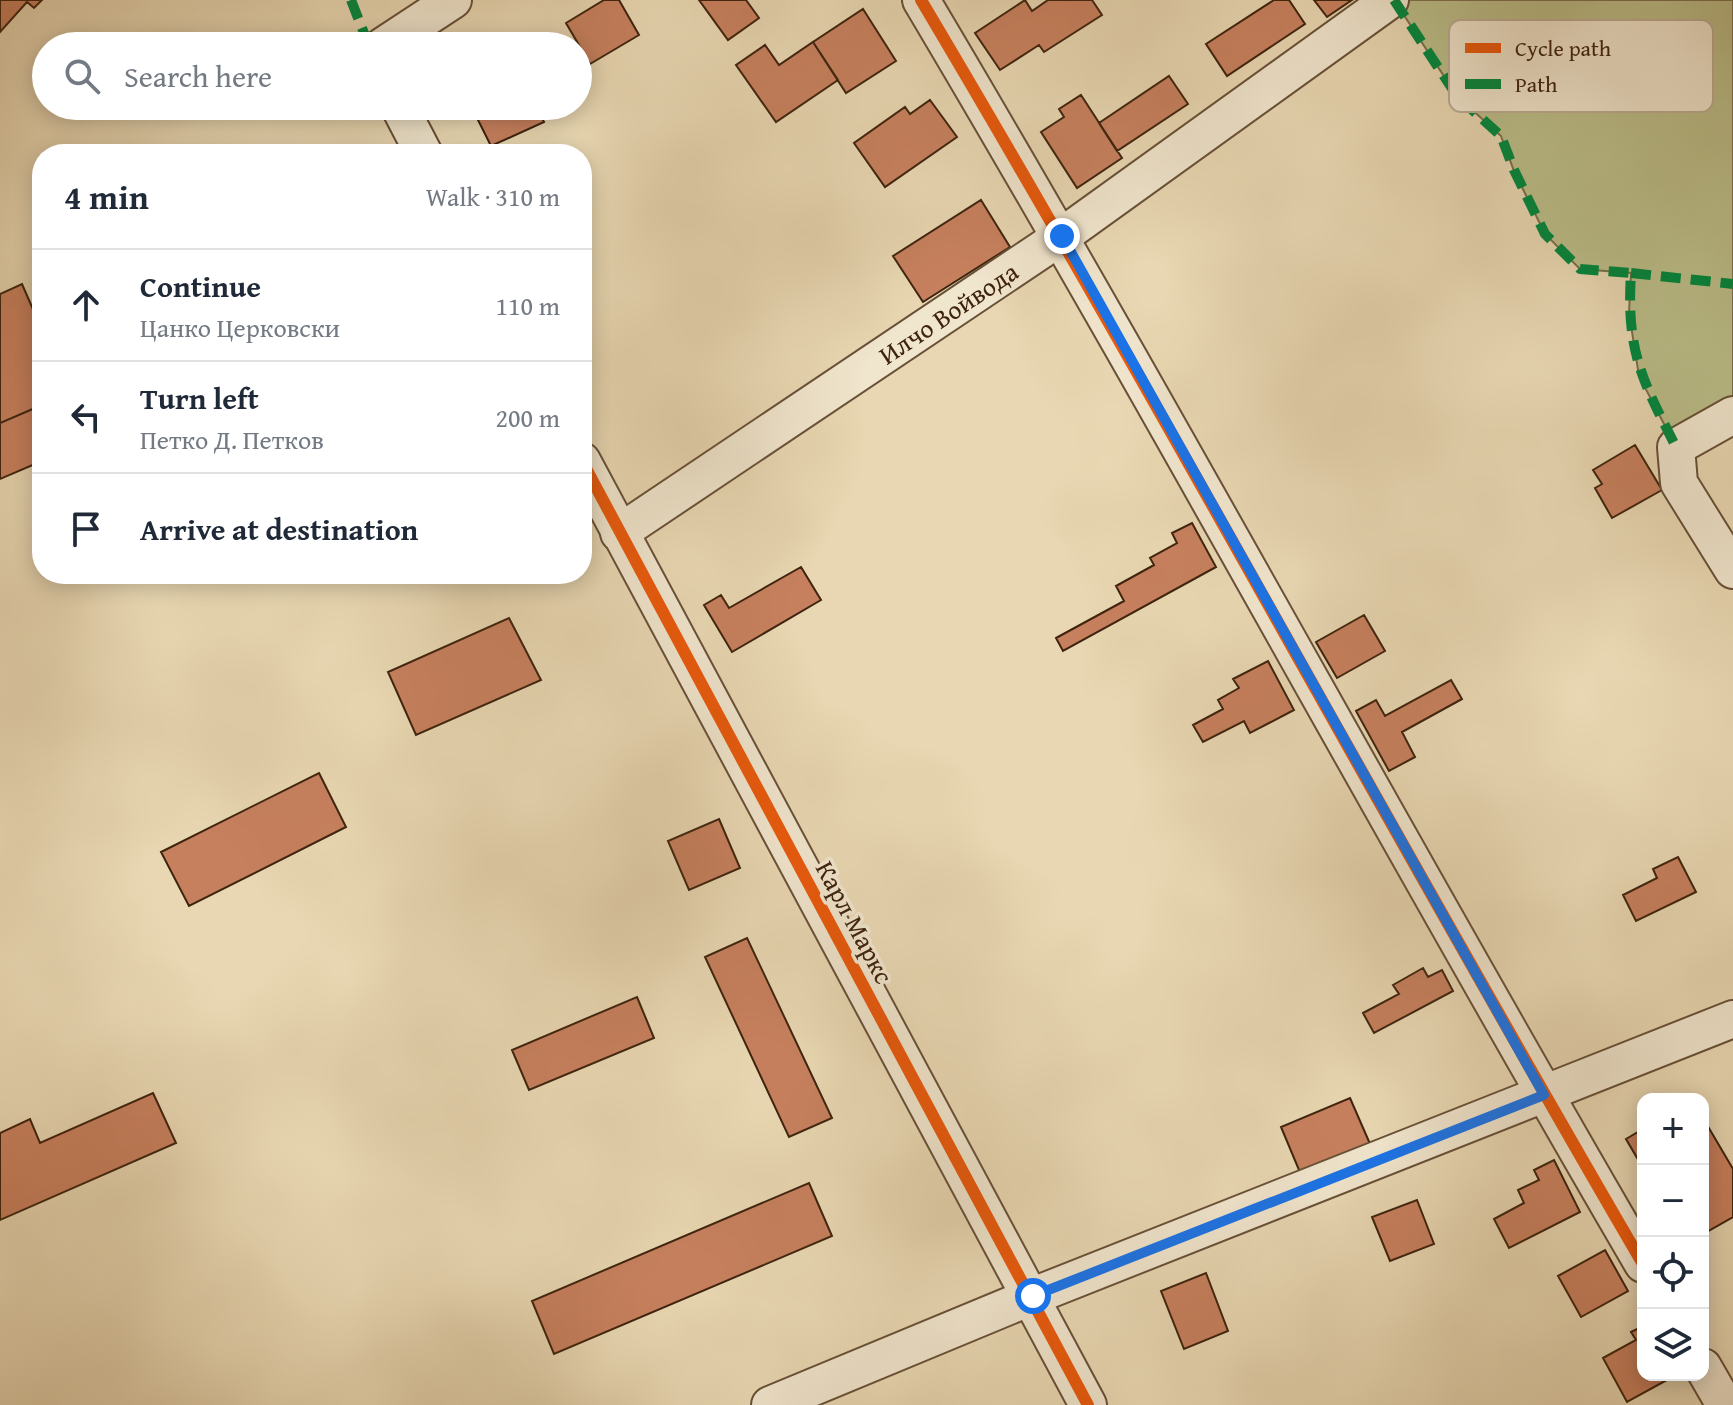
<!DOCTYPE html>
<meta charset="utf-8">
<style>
body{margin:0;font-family:"Gentium Book Plus",serif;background:#f6f6f7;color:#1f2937}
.controls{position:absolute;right:24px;bottom:24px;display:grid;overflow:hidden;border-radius:16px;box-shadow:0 4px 20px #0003}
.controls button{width:72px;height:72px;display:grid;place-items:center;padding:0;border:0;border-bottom:2px solid #e0e1e3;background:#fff;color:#1f2937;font:40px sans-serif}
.stop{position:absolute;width:24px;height:24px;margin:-18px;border:6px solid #1a73e8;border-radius:50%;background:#fff}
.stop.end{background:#1a73e8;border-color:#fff;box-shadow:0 2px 8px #0008}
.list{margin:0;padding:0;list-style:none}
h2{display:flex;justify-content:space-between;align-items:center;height:104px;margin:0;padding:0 32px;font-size:34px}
h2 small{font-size:26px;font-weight:400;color:#747a83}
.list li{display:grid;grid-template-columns:52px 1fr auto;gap:24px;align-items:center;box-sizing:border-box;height:112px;padding:0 32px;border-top:2px solid #e0e1e3}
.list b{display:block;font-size:30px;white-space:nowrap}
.list p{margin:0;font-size:26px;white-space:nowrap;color:#747a83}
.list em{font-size:26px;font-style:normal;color:#747a83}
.icon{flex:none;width:44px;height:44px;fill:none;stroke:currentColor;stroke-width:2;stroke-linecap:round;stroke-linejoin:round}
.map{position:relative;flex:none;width:1733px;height:1405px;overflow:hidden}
.search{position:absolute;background:#fff;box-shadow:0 4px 20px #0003;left:32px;top:32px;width:560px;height:88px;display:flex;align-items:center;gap:20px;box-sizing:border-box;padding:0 28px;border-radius:44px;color:#747a83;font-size:30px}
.panel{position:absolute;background:#fff;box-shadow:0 4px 20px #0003;left:32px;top:144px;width:560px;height:440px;border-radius:32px}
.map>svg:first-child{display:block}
.green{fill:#babd89;stroke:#7c704c;stroke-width:2}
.building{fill:#c7805e;stroke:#3e230e;stroke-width:2}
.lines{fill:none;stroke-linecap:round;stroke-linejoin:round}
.street-casing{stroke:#685037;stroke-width:40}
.street{stroke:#f0e5cd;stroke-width:36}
.quiet{stroke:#00873e;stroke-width:10;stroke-dasharray:20 10;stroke-linecap:butt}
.cycleway-casing{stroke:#f0e5cd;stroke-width:17}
.cycleway{stroke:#e8590c;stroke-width:12}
.route{stroke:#1a73e8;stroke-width:10}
.labels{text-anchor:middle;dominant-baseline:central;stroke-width:7;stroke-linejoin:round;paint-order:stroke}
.street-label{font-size:26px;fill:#3e230e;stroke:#f0e5cd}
.key{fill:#f0e5cd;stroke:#bbab94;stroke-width:2}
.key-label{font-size:22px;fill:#3e230e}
</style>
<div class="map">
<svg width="1733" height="1405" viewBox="0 0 1733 1405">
<rect width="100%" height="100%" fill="#e8d7b2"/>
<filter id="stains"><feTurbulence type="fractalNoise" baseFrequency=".0025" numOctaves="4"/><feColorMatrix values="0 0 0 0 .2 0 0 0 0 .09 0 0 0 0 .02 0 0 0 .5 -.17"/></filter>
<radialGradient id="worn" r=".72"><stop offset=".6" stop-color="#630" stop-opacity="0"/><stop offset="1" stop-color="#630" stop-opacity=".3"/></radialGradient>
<path class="green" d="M1394 0H1733V415L1676 447 1639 376 1629 313 1631 273 1580 269 1545 234 1514 171 1501 136 1457 96Z"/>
<path class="building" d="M0 0H42L34 8 27 2 0 32Z
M604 0H619L639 35 590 64 566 23Z
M699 0H746L759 18 728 40Z
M1025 0 1032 11 1048 0H1092L1102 15 1044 52 1039 45 1000 70 975 33Z
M1274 0H1289L1305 24 1227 76 1206 44Z
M1314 0H1352L1327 17Z
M863 9 896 61 846 93 813 42Z
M813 42 838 80 776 122 736 65 765 45 779 65Z
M1169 76 1188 104 1117 151 1099 123Z
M1081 95 1122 158 1077 188 1041 132 1064 117 1059 109Z
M930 100 957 137 885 187 854 143 905 107 910 114Z
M482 106H536L544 122 491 146 473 110Z
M981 200 1010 247 923 302 893 256Z
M22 284 42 330V405L0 423V294Z
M42 405V461L0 479V423Z
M1635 445 1662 490 1612 518 1595 488 1602 484 1593 470Z
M1192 523 1216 567 1063 651 1056 638 1124 601 1116 586 1154 565 1150 558 1177 543 1172 533Z
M801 567 821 600 732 652 704 605 721 595 729 608Z
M1364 615 1385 651 1337 678 1316 642Z
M509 618 541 680 416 735 388 672Z
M1268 661 1294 710 1250 733 1244 721 1203 742 1193 725 1223 709 1218 700 1239 688 1233 679Z
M1451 680 1462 699 1402 732 1415 757 1389 771 1356 711 1376 700 1385 716Z
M319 773 346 827 189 906 161 852Z
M719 819 740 868 689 890 668 841Z
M1678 857 1696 892 1636 921 1623 895 1657 878 1653 869Z
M747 938 832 1118 789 1137 705 957Z
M1423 968 1428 977 1442 970 1453 991 1374 1033 1363 1013 1399 994 1393 985Z
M637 997 654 1038 529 1090 512 1050Z
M153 1093 176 1143 0 1220V1133L30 1119 40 1143Z
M1350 1098 1374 1153 1304 1182 1281 1127Z
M1703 1118 1733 1169V1217L1703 1234Z
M1643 1129V1168L1626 1139Z
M1554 1160 1580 1212 1509 1248 1494 1219 1524 1203 1518 1190 1539 1180 1534 1170Z
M809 1183 832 1236 554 1354 532 1301Z
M1417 1200 1434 1244 1390 1261 1372 1217Z
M1605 1250 1628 1291 1581 1317 1558 1276Z
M1206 1273 1228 1331 1184 1349 1161 1291Z
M1643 1326V1375H1676L1627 1402 1603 1358 1636 1340 1631 1332Z"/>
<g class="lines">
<defs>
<g id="street">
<path d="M921 0C1169 417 1398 845 1643 1264"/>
<path d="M383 46 453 0"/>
<path d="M399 106 424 154"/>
<path d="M1733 415 1676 447 1679 483 1733 570"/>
<path d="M582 461 1088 1405"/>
<path id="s1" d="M619 533 1062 236 1390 0"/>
<path d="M1703 1367 1725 1405"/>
<path d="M770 1405 1033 1296 1733 1019"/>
</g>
</defs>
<use href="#street" class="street-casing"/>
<use href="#street" class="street"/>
<path class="quiet" d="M351 0 369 46
M1394 0 1457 96 1501 136 1514 170 1545 234 1580 269 1631 273C1626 351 1642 380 1676 447
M1631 273 1733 284"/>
<defs>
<path id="cycleway" d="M921 0C1169 417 1398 845 1643 1264
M582 461 1088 1405"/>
</defs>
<use href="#cycleway" class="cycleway-casing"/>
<use href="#cycleway" class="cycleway"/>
</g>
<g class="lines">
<path class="route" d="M1033 1296 1544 1095 1062 236"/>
</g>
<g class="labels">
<g class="street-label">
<text stroke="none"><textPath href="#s1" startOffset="396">Илчо Войвода</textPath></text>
<text transform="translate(855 922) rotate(62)">Карл Маркс</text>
</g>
</g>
<rect x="1449" y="20" width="264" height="92" rx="12" class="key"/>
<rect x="1465" y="43" width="36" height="10" fill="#e8590c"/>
<rect x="1465" y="79" width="36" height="10" fill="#00873e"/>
<g class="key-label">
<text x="1515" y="56">Cycle path</text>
<text x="1515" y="92">Path</text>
</g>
<rect width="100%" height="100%" filter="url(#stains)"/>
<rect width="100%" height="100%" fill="url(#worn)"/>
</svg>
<div class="controls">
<button>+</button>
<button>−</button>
<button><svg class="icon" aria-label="locate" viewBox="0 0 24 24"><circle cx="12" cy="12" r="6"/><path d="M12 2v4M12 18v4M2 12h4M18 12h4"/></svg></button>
<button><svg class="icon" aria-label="layers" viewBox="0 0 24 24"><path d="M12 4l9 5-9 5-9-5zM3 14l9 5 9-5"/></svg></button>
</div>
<div class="stop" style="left:1033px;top:1296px"></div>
<div class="stop end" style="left:1062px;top:236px"></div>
<div class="search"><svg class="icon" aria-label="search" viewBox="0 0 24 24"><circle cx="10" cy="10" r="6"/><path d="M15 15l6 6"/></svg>Search here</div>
<section class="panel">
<h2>4 min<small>Walk · 310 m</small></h2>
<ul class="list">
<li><svg class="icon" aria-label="ahead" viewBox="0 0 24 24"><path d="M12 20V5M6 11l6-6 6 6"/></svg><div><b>Continue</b><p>Цанко Церковски</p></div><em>110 m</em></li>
<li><svg class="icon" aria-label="left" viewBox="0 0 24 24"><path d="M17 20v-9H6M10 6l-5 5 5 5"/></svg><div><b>Turn left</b><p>Петко Д. Петков</p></div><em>200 m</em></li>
<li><svg class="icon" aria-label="arrive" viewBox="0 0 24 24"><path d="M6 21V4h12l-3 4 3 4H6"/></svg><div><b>Arrive at destination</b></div></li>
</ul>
</section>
</div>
